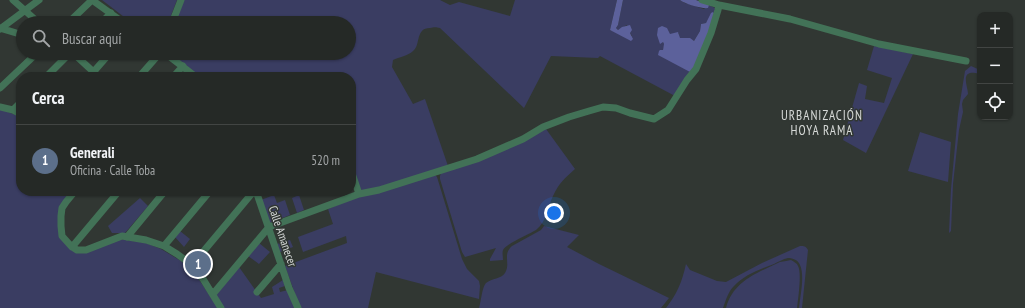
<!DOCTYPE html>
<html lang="es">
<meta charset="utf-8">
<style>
body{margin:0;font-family:"PT Sans Narrow",sans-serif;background:#2d312e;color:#f1f3f6}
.controls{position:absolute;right:12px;top:12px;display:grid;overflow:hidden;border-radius:8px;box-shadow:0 1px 3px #0004}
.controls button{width:36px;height:36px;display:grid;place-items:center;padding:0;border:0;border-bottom:1px solid #424543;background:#252926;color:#f1f3f6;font:20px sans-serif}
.you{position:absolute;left:554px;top:213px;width:14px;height:14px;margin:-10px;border:3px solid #fff;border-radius:50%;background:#1a73e8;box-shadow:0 0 0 6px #1a73e833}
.badge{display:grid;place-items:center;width:26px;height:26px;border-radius:50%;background:#95b2f1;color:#fff;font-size:13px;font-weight:700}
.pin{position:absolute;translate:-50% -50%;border:2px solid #fff;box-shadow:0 1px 4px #0006}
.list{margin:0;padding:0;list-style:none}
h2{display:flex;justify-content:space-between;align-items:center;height:52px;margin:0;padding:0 16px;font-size:17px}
h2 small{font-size:13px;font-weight:400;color:#a3a6a7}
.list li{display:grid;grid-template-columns:26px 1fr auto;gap:12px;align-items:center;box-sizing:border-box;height:72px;padding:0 16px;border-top:1px solid #424543}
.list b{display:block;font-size:15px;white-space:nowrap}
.list p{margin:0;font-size:13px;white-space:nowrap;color:#a3a6a7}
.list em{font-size:13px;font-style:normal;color:#a3a6a7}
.icon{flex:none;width:22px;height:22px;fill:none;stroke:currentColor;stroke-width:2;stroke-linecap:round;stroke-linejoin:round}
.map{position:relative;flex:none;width:1025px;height:308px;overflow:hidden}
.search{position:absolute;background:#252926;box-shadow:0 1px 3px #0004;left:16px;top:16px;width:340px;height:44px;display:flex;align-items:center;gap:10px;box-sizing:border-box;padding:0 14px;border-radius:22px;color:#a3a6a7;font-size:15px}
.panel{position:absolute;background:#252926;box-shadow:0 1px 3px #0004;left:16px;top:72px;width:340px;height:124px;border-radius:16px}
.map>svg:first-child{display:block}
.green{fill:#3a3d62}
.forest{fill:#5c619b}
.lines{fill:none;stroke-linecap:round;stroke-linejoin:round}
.minor{stroke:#427257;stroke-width:7}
.labels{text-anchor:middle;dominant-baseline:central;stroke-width:3;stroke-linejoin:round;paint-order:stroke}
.street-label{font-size:12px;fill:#d6d9d7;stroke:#313733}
.neighbourhood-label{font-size:13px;letter-spacing:1px;fill:#d6d9d7;stroke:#313733}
</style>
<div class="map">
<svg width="1025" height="308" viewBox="0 0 1025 308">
<rect width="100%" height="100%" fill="#313733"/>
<path class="green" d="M102 0H177L168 23H132Z
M184 0H440L450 5 459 2 510 16 515 0H617L610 30 632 36 630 33 627 25 618 30 616 28 618 25 623 0H680L685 3 704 9 709 5 715 8 716 11 706 23 701 24 700 31 694 41 683 38H679V33L660 44 663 42C665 45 664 47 663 50L690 72 675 96 600 56 598 58 551 56 524 108 440 28C436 27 434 27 430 28 415 28 421 45 413 51 408 56 399 57 393 60L392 67 413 104 425 99 448 166 366 192 359 189 351 166V77H198L169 53H349V23H175Z
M874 46 913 54 866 153 843 140 859 83 867 86 865 99 884 103 892 78 867 70Z
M971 66 980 70V73C977 74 974 72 970 73 962 75 968 88 968 94L963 100 962 104 963 112 959 130 953 184 951 231 949 233 951 189 958 114 965 71Z
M0 109 21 117V191H66L67 197 58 223 74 250 119 239 146 243 161 249 181 261 194 272 218 308H0Z
M546 129 575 169C565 178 559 183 553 196 547 209 547 221 536 230 529 234 506 244 503 250 502 253 503 257 503 260L490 261V259L496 248 465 257 462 252 440 179V176L441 173Z
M920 132 951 142 948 182 908 171Z
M435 175 437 177 462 259 467 269 479 281 480 286 479 299 376 272 368 308H300L285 266 347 243 346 236 303 252 298 237 333 224 328 209 356 197Z
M274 195 277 203 285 200 290 215 270 223 261 200Z
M299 195 304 210 297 213 292 198Z
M140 198 148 206 125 233H112L108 226Z
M544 226 579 235 567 247 599 264 669 298 661 308H479C481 302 482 287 486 283 492 278 501 279 505 273 511 263 502 255 512 246L541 230Z
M180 231 190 239 184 247 175 237Z
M290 240 293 247 280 252 277 244Z
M259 243 270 252 259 264 248 256Z
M800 246C804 246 806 246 808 250L802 308H799C800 297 805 276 800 265 798 260 793 258 788 258 783 259 778 262 774 264 760 269 744 275 734 286 728 292 726 300 723 308H666C677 294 682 282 686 264L690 270 695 272 717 281 726 282 762 263Z
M791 260C794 262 797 263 798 266 802 273 798 299 797 308H726C733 281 757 273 780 262L786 261Z
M239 267 261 298 274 294 272 287 283 280 285 286 279 288 280 292 288 290 295 308H222L216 295Z"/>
<path class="forest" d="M617 0H623L618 25 616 28 618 30 622 27 630 25 632 30 630 33 633 39 631 41 610 30Z
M680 0H696L709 5 708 8C702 9 685 4 680 0Z
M713 12 715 15 697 63 690 72 658 55 659 51 660 50H663L664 44 663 42 660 44 657 35 658 28 662 26 667 28 670 34 678 32 680 38H690L694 41 700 31 701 24 706 23 711 13Z"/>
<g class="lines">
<path class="minor" d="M13 0 39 23
M92 0 124 23
M702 0 719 5 790 19 879 44 966 61
M68 23 92 0
M101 23 111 13
M172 23 181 0
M0 28 23 35
M0 29 39 0
M73 53 99 77
M165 53 196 77
M46 77 70 53
M89 77 110 53
M139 77 160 53
M173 77 183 66
M0 88 37 53
M0 107 13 110 21 114
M13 110 21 102
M351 170 359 194
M75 191 66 202 62 208 61 216V226L62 236 71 246 77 250H86L122 236 146 240 164 246 177 254 192 265 203 279 221 308
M256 191 289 288 298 308
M127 237 165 191
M164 246 210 191
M72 247 119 191
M192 265 254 191
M257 292 281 264
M213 294 269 227 359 194 379 190 477 159 523 139 543 127 569 117 589 111 603 107 616 108 630 113 654 119 668 110 687 80 696 69 711 33 718 10 719 5"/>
</g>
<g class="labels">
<g class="street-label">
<text transform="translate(283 236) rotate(71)">Calle Amanecer</text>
</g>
<g class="neighbourhood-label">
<text x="822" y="115">URBANIZACIÓN<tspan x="822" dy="15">HOYA RAMA</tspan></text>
</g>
</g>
</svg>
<div class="controls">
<button>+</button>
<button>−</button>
<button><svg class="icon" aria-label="locate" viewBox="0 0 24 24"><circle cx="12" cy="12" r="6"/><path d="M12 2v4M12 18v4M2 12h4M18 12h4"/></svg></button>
</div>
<div class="you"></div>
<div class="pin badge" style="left:198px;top:264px;background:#5c6f8a">1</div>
<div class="search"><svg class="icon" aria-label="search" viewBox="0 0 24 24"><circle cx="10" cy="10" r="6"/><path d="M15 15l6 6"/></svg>Buscar aquí</div>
<section class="panel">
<h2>Cerca<small></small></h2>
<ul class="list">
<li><span class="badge" style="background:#5c6f8a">1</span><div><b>Generali</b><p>Oficina · Calle Toba</p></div><em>520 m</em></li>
</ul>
</section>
</div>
